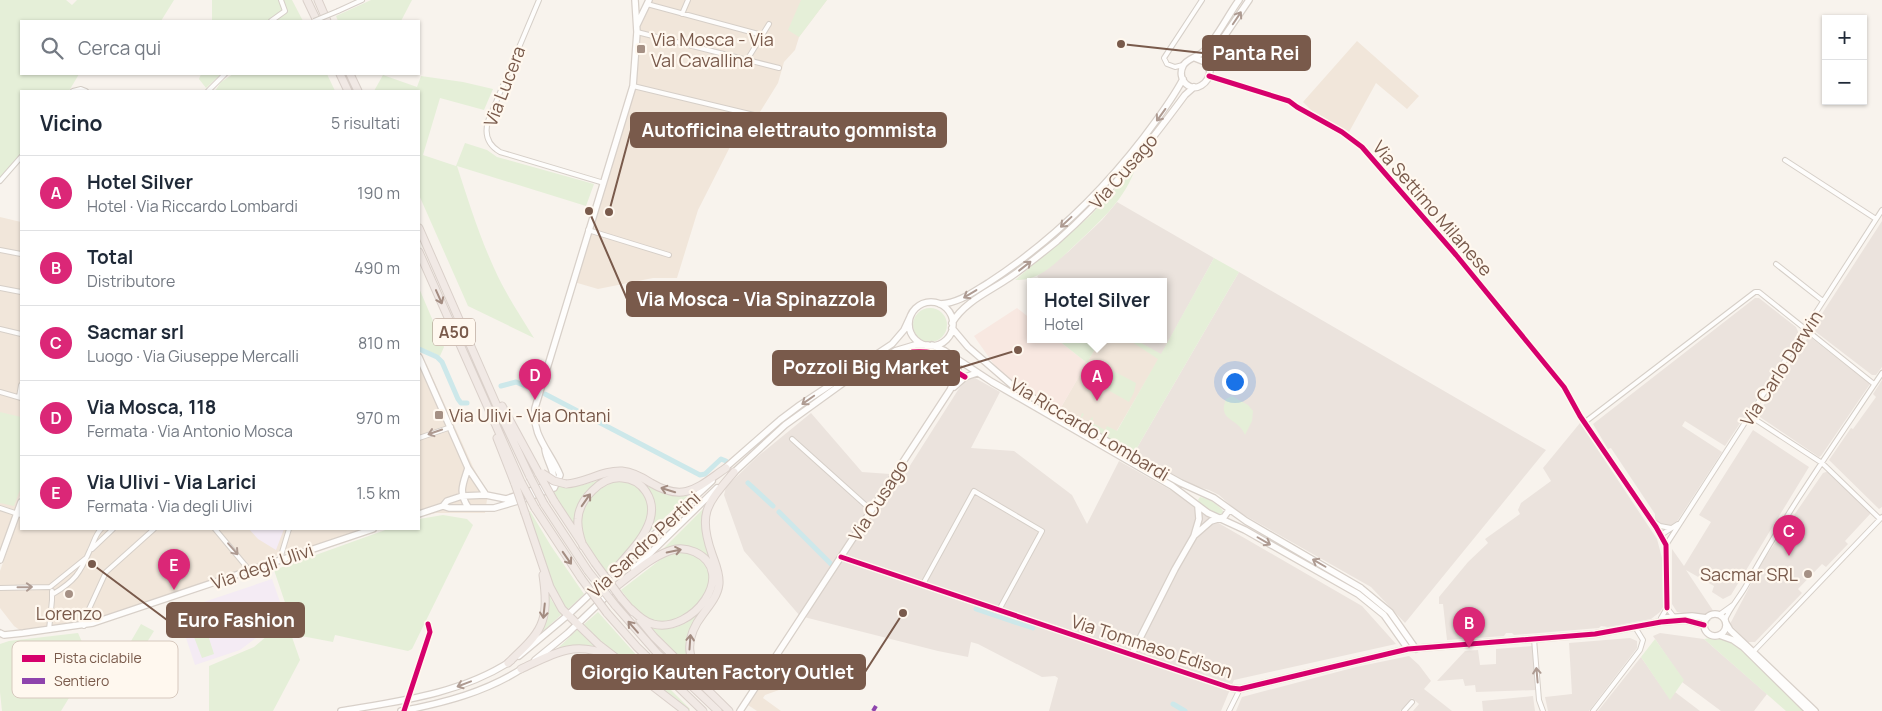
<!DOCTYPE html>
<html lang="it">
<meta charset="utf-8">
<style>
body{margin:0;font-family:Manrope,sans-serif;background:#f2f2f3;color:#1f2937}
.controls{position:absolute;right:15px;top:15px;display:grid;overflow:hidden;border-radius:0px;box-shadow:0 1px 4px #0004}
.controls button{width:45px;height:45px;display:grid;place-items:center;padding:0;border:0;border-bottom:1px solid #e0e1e3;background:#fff;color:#1f2937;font:25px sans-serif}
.you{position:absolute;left:1234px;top:381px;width:18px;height:18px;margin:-12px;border:4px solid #fff;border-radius:50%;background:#1a73e8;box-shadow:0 0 0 8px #1a73e833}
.badge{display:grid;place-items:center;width:32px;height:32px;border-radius:50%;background:#db2777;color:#fff;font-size:16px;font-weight:700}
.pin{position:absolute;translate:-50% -41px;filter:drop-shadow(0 1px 2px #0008)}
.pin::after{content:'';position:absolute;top:26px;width:18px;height:15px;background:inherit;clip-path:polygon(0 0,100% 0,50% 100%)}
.popup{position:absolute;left:1027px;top:278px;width:140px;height:65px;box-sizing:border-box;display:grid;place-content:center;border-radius:0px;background:#fff;filter:drop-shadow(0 1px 4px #0005);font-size:16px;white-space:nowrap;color:#747a83}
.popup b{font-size:19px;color:#1f2937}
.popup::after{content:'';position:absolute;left:50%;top:100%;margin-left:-10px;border:10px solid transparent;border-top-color:#fff}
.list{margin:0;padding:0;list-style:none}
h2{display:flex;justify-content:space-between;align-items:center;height:65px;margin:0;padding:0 20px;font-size:21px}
h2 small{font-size:16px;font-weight:400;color:#747a83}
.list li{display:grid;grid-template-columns:32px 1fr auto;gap:15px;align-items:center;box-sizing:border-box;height:75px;padding:0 20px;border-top:1px solid #e0e1e3}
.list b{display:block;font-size:19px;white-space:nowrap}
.list p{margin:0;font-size:16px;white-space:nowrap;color:#747a83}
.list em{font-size:16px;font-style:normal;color:#747a83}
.icon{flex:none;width:28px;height:28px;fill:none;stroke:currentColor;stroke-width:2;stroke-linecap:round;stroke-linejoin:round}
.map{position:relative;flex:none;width:1882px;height:711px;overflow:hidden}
.search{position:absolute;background:#fff;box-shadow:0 1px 4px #0004;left:20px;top:20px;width:400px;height:55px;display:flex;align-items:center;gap:12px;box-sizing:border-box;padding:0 18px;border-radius:0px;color:#747a83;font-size:19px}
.panel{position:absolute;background:#fff;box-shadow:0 1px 4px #0004;left:20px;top:90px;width:400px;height:440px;border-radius:0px}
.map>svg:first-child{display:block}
.residential{fill:#f1e6da}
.commercial{fill:#f8e8e1}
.industrial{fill:#ebe3dd}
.education{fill:#f4ebf4}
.green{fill:#e5efd8}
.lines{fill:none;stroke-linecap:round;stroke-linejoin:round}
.canal{stroke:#cde8ea;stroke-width:5}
.street-casing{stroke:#d6cfc8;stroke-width:6}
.secondary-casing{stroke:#d8d0c9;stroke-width:8}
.highway-casing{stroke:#dad0ca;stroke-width:9}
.street{stroke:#fefdfc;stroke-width:4}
.secondary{stroke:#fefdfc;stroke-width:5.5}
.highway{stroke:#f1e9e5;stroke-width:7}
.street-bridge-casing{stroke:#d6cfc8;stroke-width:6;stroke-linecap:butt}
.highway-bridge-casing{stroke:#dad0ca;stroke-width:9;stroke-linecap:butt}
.street-bridge{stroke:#fefdfc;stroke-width:4}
.highway-bridge{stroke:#f1e9e5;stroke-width:7}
.quiet{stroke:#8e44ad;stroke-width:4;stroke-dasharray:8 4;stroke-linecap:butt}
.cycleway-casing{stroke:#fff8ef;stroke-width:8}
.cycleway{stroke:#d6006c;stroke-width:5}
.oneway{stroke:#ae9b92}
.oneway2{stroke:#a38c81}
.poi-dot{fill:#a59084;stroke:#fff8ef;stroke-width:2}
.labels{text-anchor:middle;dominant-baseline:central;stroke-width:4.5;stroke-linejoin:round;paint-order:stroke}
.shield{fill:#fff8ef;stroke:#a1897c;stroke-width:1}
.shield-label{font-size:16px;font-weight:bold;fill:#795a4b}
.poi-label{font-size:18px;fill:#795a4b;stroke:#fff8ef;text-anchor:start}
.street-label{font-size:18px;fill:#795a4b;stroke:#fff8ef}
.key{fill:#fff8ef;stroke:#d7c9be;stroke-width:1}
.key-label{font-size:14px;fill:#795a4b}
.leader{fill:none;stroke:#795a4b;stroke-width:2}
.callout-dot{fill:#795a4b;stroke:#fff8ef;stroke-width:2}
.callout{fill:#795a4b;stroke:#795a4b;stroke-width:2}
.callout-label{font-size:19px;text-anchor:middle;font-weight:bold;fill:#fff}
</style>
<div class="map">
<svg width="1882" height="711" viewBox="0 0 1882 711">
<rect width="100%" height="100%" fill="#f8f3ed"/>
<path class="residential" d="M650 0H827L799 37 795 50 784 62 778 83 755 120 734 139 698 210 677 278H653L598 289 574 282 633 88 637 28Z
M1357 41 1419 96 1407 109 1376 83 1349 132 1311 110 1303 102Z
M0 217 21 222V493L0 551Z
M1100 340H1136L1161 355 1112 439 1060 409Z
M419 353 427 365 473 467 488 493 485 513H436L419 517Z
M21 512V529H375L272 557 250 570 100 621 24 633 14 626 0 608V571Z
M769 671 790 686 765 695 763 698 781 711H757L748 705Z"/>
<path class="commercial" d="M1017 308 1031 319V340H1058L1087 363 1060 409 1011 380 995 366 974 336Z"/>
<path class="industrial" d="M1117 202 1214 258 1161 355 1136 340H1163V282H1042L1037 276 1068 252 1102 220Z
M1882 221V367L1876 375H1872L1812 329Z
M1239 272 1546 450 1405 623 1371 587 1237 511 1219 495 1209 490 1195 486 1134 453Z
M1755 298H1759L1796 327 1799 334 1725 446 1685 421 1682 426 1722 452 1676 523 1669 527H1664L1655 522V514L1611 448 1608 449 1593 424Z
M1809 336 1870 384 1821 456 1819 457 1757 415Z
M970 378H975L1000 392 971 448 1014 451 1072 495 1087 524 1119 461 1183 497 1203 514 1362 606 1396 644 1234 680 1221 711H1049L1058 678 1055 676 1042 677 978 644 971 642 968 657 938 651 800 616 744 551 724 495 726 487 757 457 811 413 862 472 904 475 958 390 965 381Z
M1882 380V507L1879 509 1829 460 1851 428 1853 429 1876 397 1873 394Z
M1580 423 1657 539 1662 558 1663 607 1660 612 1651 619 1608 627 1601 626 1599 628 1514 635 1512 633H1506L1504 636 1447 640 1443 604H1439V597L1468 562 1488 543 1485 539 1520 514 1518 510 1521 503 1551 481 1543 468Z
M1753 430 1809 467 1731 595 1723 599 1712 592 1714 586 1686 570 1714 612 1706 616 1677 612 1672 604V549L1684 566 1711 522 1699 515Z
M1826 472H1829L1871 513 1845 541 1848 544 1826 567 1822 564 1798 589 1802 593 1755 642H1748L1730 624 1764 559 1823 473Z
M1660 633 1704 639 1767 694 1754 711H1721L1682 682 1683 680 1653 636Z
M1630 638 1637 641V648L1589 711H1548L1545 697 1572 694 1569 643Z
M1532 646 1536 690 1476 692 1475 685 1465 686 1463 679 1437 681 1465 651 1478 650 1480 665 1496 664V649Z
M1409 656 1419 665 1431 681 1424 689 1452 711H1413L1419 704 1412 698 1400 711H1236L1242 697 1356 667Z
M1641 657 1670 699 1675 692 1700 711H1598Z
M1533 696 1535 711H1483L1482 701Z"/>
<path class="education" d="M249 529H284L276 550 258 539Z
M272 579 285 616 240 650 195 665 177 611Z"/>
<path class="green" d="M0 0H66L72 5 77 0H174L161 21H21V74H79L69 91H21V155L0 179Z
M212 0H292L303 21H212Z
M371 0H412L401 21H338L336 16Z
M801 0H827L799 37 788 30Z
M201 74H221L206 88 199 79Z
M233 74H327L335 91H215L221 82Z
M383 75 417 87 421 76 463 82 493 89 484 110 440 98 423 155 456 166 465 143 487 150 497 157 594 184 586 206 457 166C468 200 479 235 494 268 505 293 520 315 534 338L468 306 419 195V91H374Z
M1132 171 1134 172C1122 203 1097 224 1074 246 1063 256 1051 269 1038 275 1031 279 1022 280 1015 280L1090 216Z
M1214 258 1239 272 1134 453 1080 421 1082 413 1084 414 1081 419 1088 423 1092 417 1093 418 1091 422 1105 430 1107 426 1117 431 1158 359 1129 340H1136L1161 354Z
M419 288 444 347 440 356 419 347Z
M913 325a17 17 0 1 1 34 0a17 17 0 1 1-34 0Z
M1058 340H1100L1087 363Z
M1096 360 1104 365V366L1136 383 1134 392 1129 402 1108 390 1109 388 1101 383V381L1086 372 1093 361Z
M1232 396 1248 405 1253 411 1252 421 1245 435C1238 417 1217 422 1226 399Z
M0 412 21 417V487L14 506 0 503Z
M623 474C648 477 658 498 688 496L648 533 654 515 643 484 610 477 576 511 574 529 552 492 556 490 559 486C580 491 601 476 623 474Z
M618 481C630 482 641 485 646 498 657 527 625 552 607 572 599 562 589 551 584 540 573 511 591 489 618 481Z
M1200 497C1209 499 1218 504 1223 511L1222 514C1213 514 1202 508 1198 500Z
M707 505 704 513C707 529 718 571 716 585 711 618 680 615 689 661L686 665 647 625C654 627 660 629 667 629 687 628 708 608 713 590 715 585 714 579 714 574L691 547 676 546 661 551Z
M530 511 551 546 584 594 567 610 555 591 528 512Z
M443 515 467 519 473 525 412 649 408 651 335 635 333 642 296 635 274 570 388 529H419V519Z
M676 551C682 552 690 552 695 555 734 577 687 633 650 620 638 616 629 600 621 590L665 556Z
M547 591 552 601 562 614 542 632 545 622Z
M598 612 639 658 690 709 689 711 619 657 582 626Z
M286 620 300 660 273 711H209V666L254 647Z
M141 624 154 631 139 655 127 648Z
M578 629 598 648C583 645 571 645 556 650Z
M207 632 214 654 202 658 194 637Z
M78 633 91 662 61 711H2L0 692V644L9 641Z
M1710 638 1725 639 1740 648 1804 711H1786L1704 639Z
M1655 639 1684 680 1670 700 1641 657Z
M121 656 135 664 120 689 106 681Z"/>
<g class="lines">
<path class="canal" d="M419 349 437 357 442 362 458 399 461 403H467
M501 386 516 382 535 390
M545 394 700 475 705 474 721 459 726 461
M748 483 773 506
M779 512 831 564
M976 609 1033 628
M1173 704 1185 711"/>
<defs>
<path id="street" d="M539 0 488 121C484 135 488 145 500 152L604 183
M647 4 762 35
M338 11 362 0
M682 14 688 0
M271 21 285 11 281 0
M637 32 779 68
M747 60 769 24
M1183 65 1175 67 1167 64 1164 58 1202 0
M1209 76 1289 101 1297 107 1342 132 1362 147 1456 255 1564 387 1580 416 1656 527 1666 545 1667 608
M633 86 754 115
M73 91 81 89 86 91
M208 91 225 74
M1785 160 1876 219
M0 181 21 157
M588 230 669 255
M0 250 21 254
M1776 264 1823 301
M0 288 21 292
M0 329 21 334
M0 392 21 398
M19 397 21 385
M1750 416 1822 463 1880 519
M1585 422 1755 292H1759L1874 384
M419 438 451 427
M792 439 871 510
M0 508 21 515
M1654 522 1660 526 1671 528
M215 529 250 571
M1662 537 1664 533 1678 524
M1666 545 1882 210
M92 549 113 529
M280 559 289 529
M923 584 974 491 1042 531 999 610
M0 588 50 587 86 558
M53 594C75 581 80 573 90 550 94 542 95 535 101 529
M1719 615 1733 605
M1661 618 1667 608 1674 617
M1725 620C1730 607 1740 597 1747 584 1787 511 1836 442 1882 373
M84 626 89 609 106 572 154 529
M49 630 52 600V591
M1534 639 1539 700 1543 711
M1753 652 1882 517
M1229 711 1240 689
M1404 711 1412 702
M1593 711 1640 650 1643 640 1635 627"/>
<path id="secondary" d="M637 25 649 0
M1195 58 1205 62 1210 71C1209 83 1196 93 1186 84 1181 79 1180 72 1183 66 1186 59 1198 57 1204 51 1217 38 1228 15 1239 0
M1208 66 1217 47 1249 0
M909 324a22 22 0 1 1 44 0a22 22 0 1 1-44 0Z
M940 304C959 303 973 292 988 283 1048 244 1101 193 1144 137 1158 118 1172 100 1183 79
M952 323C964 302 990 291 1009 278 1025 267 1041 254 1057 241 1106 198 1146 148 1185 95L1194 87
M952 328 968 347 1013 386 1134 457 1181 483 1214 498 1246 521 1361 588 1390 612 1416 649
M932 345 945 351 992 382 1172 486 1208 513 1245 530 1358 594 1384 615 1408 649
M419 357 468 468 486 495
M954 387 965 377 977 373
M724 469 780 420 800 405 892 344 904 330 911 315
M731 475 785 425 850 378 895 351 915 345H928
M443 506 449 508H494L521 500 554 488 560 475C550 451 531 435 535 408L633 86 637 32 635 0
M468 507C458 492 463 484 468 468
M419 514 443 506 447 501 462 496 486 495 506 499 551 484C558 474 546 461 545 449
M1195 535 1211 521 1224 517 1229 510
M631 556 712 481
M841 557 1231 688 1240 689 1408 649 1595 634 1661 622 1685 620 1704 625
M0 560 21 502
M634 569 717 488
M1704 625a11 11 0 1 1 22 0a11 11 0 1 1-22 0Z
M1664 618 1692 616 1707 618
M1726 623 1730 630 1815 711
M0 633 4 635 23 633 93 623 373 529
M1719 635 1733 640 1743 647 1808 711
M1132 654 1175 569 1194 536 1199 519 1198 507
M519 656 568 615 609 576
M535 660 568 633 617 586
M341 711C400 701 460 694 511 661
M401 711C444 703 486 692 523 668
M740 711 950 390 958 373 957 360"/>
<path id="highway" d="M307 0 317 21
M318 0 327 21
M340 74 348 91
M350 74 358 91
M419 228 500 413 530 477
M419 252 521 482
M502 406 539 474
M497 438 515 484
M566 484C585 483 603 470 622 471 633 472 642 477 651 483 685 503 698 487 726 468
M554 501 595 563
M544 504 588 571
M535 508 581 578
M525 513 550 587 562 609 598 644 685 711
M583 546C580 537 577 529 578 519 579 500 601 476 622 478 643 479 656 500 650 520 644 540 625 557 612 573
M618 585C634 573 650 558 669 551 677 548 686 548 695 552 739 573 692 634 653 624 644 622 637 615 631 609
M621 598 633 612
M615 605 657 653 718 711
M607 613 637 647 703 711
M640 620 654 637 729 711
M508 663C541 632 550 624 543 575
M521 669C551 655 573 640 607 655
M706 687C688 660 682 641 703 614 710 605 718 595 719 584 720 573 715 563 712 554 697 512 708 503 734 472"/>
</defs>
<use href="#street" class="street-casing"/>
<use href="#secondary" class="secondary-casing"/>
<use href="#highway" class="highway-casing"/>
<use href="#street" class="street"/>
<use href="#secondary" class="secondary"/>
<use href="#highway" class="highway"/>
<defs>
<path id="street-bridge" d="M314 21 338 11"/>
<path id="highway-bridge" d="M542 473 554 481 566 484
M539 474 554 501
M530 477 544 504
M521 482 535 508
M515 484 525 513
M595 563 621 598
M588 571 615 605
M581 578 607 613"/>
</defs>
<use href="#street-bridge" class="street-bridge-casing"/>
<use href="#highway-bridge" class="highway-bridge-casing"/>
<use href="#street-bridge" class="street-bridge"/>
<use href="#highway-bridge" class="highway-bridge"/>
<path class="quiet" d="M873 711 876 706"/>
<defs>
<path id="cycleway" d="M1209 76 1289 101 1297 107 1342 132 1362 147 1456 255 1564 387 1580 416 1656 527 1666 545 1667 608
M912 352C928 351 950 353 955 371L965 377
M841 557 1231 688 1240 689 1408 649 1595 634 1661 622 1685 620 1704 625
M404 711 430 632 428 624"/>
</defs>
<use href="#cycleway" class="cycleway-casing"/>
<use href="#cycleway" class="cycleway"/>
</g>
<defs><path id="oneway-shaft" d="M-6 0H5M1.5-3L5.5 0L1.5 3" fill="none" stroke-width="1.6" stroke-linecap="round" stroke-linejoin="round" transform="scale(1.25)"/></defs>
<g class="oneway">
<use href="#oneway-shaft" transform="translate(1237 18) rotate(-56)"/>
<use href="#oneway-shaft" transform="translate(1161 115) rotate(126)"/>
<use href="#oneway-shaft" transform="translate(1066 222) rotate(137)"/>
<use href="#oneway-shaft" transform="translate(1025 266) rotate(-38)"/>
<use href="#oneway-shaft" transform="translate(970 294) rotate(149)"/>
<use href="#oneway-shaft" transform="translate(808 400) rotate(145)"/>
<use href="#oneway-shaft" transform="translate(435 432) rotate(161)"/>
<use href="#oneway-shaft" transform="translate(1264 541) rotate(30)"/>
<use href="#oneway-shaft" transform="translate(233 549) rotate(49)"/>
<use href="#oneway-shaft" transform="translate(1319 563) rotate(-150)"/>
<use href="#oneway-shaft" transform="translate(25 587) rotate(-1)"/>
<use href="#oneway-shaft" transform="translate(1537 675) rotate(-95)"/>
<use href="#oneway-shaft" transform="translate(464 684) rotate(159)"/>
</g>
<g class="oneway2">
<use href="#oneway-shaft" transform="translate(439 297) rotate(66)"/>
<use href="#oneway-shaft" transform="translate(668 490) rotate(-163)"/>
<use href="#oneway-shaft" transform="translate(586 500) rotate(-55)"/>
<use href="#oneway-shaft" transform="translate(674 551) rotate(-12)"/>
<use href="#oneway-shaft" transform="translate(567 558) rotate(55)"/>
<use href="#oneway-shaft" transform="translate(544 611) rotate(96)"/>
<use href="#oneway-shaft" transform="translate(633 627) rotate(-131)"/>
<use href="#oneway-shaft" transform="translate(690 642) rotate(-86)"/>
</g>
<g class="poi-dot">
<rect x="636" y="44" width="10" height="10" rx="2.5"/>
<rect x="434" y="410" width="10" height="10" rx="2.5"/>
<circle cx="1808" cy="574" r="5"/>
<circle cx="69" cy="594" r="5"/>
</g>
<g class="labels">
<rect class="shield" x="433" y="318.5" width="42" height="27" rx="4"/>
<g class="shield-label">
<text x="454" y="332">A50</text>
</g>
<g class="poi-label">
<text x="651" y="39">Via Mosca - Via<tspan x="651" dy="21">Val Cavallina</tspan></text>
<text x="449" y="415">Via Ulivi - Via Ontani</text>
<text x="1798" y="574" text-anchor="end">Sacmar SRL</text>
<text x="69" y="613" text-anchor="middle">Lorenzo</text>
</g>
<g class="street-label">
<text transform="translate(504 86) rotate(-69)">Via Lucera</text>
<text transform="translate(1123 171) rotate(-49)">Via Cusago</text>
<text transform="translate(1433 208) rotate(49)">Via Settimo Milanese</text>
<text transform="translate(1781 368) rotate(-57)">Via Carlo Darwin</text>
<text transform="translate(1090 429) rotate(31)">Via Riccardo Lombardi</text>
<text transform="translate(878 500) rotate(-57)">Via Cusago</text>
<text transform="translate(644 544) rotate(-43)">Via Sandro Pertini</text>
<text transform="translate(262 566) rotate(-19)">Via degli Ulivi</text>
<text transform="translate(1152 646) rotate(18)">Via Tommaso Edison</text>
</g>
</g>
<rect x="12" y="641" width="166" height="57" rx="8" class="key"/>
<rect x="22" y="655" width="23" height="7" fill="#d6006c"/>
<rect x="22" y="678" width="23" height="6" fill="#8e44ad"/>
<g class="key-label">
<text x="54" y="663">Pista ciclabile</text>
<text x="54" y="686">Sentiero</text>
</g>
<path class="leader" d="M1121 44L1203 53M609 212L631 130M589 211L627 299M1018 350L959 368M92 564L167 620M903 613L865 672"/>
<g class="callout-dot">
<circle cx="1121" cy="44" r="5"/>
<circle cx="609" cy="212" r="5"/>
<circle cx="589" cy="211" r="5"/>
<circle cx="1018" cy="350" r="5"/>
<circle cx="92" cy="564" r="5"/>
<circle cx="903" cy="613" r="5"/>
</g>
<g class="callout">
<rect x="1203" y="36" width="107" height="34" rx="5"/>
<rect x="631" y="113" width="315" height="34" rx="5"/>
<rect x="627" y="282" width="259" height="34" rx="5"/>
<rect x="773" y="351" width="186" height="34" rx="5"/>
<rect x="167" y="603" width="137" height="34" rx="5"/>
<rect x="572" y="655" width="293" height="34" rx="5"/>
</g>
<g class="callout-label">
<text x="1256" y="60">Panta Rei</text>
<text x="789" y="137">Autofficina elettrauto gommista</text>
<text x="756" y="306">Via Mosca - Via Spinazzola</text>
<text x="866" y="374">Pozzoli Big Market</text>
<text x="236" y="627">Euro Fashion</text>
<text x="718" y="679">Giorgio Kauten Factory Outlet</text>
</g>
</svg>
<div class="controls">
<button>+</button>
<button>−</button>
</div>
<div class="you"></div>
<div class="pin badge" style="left:1097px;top:401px">A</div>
<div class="popup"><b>Hotel Silver</b>Hotel</div>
<div class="pin badge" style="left:1469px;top:648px">B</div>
<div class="pin badge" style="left:1789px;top:556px">C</div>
<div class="pin badge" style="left:535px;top:400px">D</div>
<div class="pin badge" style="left:174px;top:590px">E</div>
<div class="search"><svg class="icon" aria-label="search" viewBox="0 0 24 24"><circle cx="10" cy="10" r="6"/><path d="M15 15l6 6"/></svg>Cerca qui</div>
<section class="panel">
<h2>Vicino<small>5 risultati</small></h2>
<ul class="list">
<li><span class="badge">A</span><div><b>Hotel Silver</b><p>Hotel · Via Riccardo Lombardi</p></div><em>190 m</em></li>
<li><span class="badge">B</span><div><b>Total</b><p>Distributore</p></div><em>490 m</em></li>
<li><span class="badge">C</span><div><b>Sacmar srl</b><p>Luogo · Via Giuseppe Mercalli</p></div><em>810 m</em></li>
<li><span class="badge">D</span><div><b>Via Mosca, 118</b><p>Fermata · Via Antonio Mosca</p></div><em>970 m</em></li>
<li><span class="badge">E</span><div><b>Via Ulivi - Via Larici</b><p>Fermata · Via degli Ulivi</p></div><em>1.5 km</em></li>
</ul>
</section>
</div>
